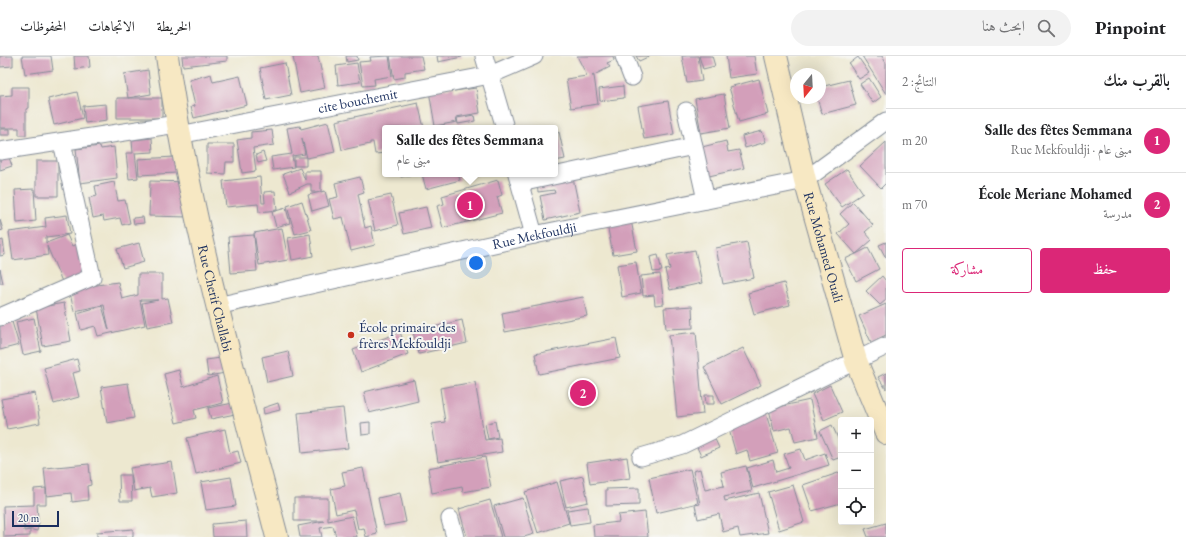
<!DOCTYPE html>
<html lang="ar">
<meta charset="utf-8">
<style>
body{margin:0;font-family:"EB Garamond",Amiri,serif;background:#f2f2f2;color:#202124;direction:rtl}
.controls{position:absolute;right:12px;bottom:12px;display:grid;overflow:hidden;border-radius:4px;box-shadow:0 4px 16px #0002}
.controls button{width:36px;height:36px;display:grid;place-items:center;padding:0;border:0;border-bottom:1px solid #e0e0e0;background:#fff;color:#202124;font:20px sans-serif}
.compass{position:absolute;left:790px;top:12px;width:36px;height:36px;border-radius:50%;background:#fff;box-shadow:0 4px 16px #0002;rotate:198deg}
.scale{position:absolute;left:12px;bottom:10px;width:47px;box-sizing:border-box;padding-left:4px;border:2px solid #1b2f5e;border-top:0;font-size:11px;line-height:14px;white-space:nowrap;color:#1b2f5e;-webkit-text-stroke:3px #f6f6f2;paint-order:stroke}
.you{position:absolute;left:476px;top:207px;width:14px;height:14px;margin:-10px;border:3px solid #fff;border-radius:50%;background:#1a73e8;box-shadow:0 0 0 6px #1a73e833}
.badge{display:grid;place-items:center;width:26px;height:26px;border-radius:50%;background:#db2777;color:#fff;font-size:13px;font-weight:700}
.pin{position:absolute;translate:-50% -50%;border:2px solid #fff;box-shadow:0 1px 4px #0006}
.popup{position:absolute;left:382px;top:69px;width:176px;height:52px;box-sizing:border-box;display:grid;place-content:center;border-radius:4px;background:#fff;filter:drop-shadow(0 1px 3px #0005);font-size:13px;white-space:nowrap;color:#757577}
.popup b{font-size:15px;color:#202124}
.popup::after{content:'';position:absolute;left:50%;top:100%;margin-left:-8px;border:8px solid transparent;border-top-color:#fff}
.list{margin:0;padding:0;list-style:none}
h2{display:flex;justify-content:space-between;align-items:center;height:52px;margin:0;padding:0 16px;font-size:17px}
h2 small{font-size:13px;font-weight:400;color:#757577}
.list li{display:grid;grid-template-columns:26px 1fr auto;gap:12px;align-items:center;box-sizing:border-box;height:64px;padding:0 16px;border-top:1px solid #e0e0e0}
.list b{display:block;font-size:15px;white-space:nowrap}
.list p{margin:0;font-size:13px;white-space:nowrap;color:#757577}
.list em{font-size:13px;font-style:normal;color:#757577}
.actions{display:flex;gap:8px;padding:12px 16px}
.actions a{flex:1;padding:9px 0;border:1px solid #db2777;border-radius:4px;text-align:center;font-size:14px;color:#db2777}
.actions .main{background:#db2777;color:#fff}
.icon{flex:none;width:22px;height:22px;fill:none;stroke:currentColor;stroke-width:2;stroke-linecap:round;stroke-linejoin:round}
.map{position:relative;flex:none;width:886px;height:481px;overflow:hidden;direction:ltr}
header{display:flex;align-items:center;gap:24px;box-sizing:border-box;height:56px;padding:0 20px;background:#fff;border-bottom:1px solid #e0e0e0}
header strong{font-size:19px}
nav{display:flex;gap:22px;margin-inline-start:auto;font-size:14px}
.search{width:280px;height:36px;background:#f2f2f2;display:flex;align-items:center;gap:10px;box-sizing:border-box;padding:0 14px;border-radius:22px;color:#757577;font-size:15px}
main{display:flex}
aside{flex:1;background:#fff}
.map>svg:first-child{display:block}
.building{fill:#d39fba}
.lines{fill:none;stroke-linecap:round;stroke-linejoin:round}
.street-casing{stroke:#848c97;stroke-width:19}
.secondary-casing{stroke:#848c97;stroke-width:24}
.street{stroke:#fff;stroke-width:17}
.secondary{stroke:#f7e8c3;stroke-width:22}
.poi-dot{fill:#c8321e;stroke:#f6f6f2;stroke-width:1.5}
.labels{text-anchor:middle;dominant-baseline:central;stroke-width:4;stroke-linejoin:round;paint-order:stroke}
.street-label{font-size:14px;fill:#1b2f5e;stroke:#f6f6f2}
.poi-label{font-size:14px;fill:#1b2f5e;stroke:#f6f6f2;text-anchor:start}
</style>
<header>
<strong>Pinpoint</strong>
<div class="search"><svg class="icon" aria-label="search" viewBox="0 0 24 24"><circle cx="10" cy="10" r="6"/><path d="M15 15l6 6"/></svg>ابحث هنا</div>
<nav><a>الخريطة</a><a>الاتجاهات</a><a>المحفوظات</a></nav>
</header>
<main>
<aside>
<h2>بالقرب منك<small>النتائج: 2</small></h2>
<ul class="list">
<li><span class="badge">1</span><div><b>Salle des fêtes Semmana</b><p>مبنى عام · Rue Mekfouldji</p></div><em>20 m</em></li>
<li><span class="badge">2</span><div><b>École Meriane Mohamed</b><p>مدرسة</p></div><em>70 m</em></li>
</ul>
<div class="actions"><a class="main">حفظ</a><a>مشاركة</a></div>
</aside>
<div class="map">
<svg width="886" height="481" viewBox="0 0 886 481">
<rect width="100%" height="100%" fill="#f6f6f2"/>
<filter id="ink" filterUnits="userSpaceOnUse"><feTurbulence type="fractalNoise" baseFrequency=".025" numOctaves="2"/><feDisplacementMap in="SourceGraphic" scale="8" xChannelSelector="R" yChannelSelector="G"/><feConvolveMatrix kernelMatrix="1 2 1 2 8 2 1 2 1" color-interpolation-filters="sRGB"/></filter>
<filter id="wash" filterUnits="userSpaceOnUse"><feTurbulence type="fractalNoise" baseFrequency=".012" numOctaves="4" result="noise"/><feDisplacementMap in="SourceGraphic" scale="16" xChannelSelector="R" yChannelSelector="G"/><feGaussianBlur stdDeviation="0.9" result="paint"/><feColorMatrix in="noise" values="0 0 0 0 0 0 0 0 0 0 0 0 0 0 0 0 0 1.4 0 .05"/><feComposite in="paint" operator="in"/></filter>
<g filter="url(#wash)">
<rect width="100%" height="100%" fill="#ede8d0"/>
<g id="blocks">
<path class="building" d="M0 0H13V10L0 11Z
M22 0H51L53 14 25 18Z
M74 0H89L90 11 75 13Z
M182 0H227V5L183 10Z
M318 0 325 32 300 37 293 1Z
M346 0H357L358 4 347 6Z
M389 0 392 20 374 23 375 29 363 30 359 6 371 5 370 1Z
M390 0H421L424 13 405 16V21L394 23Z
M437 0H462V1L438 6Z
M577 0H613L614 4 607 7 610 11 592 20H594L598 48 571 52 566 23 587 20Z
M636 0H650L639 5Z
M682 0H698L702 25 687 27Z
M699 0H712L715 10 703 13Z
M726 0H754L757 18 729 22Z
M862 0H882L886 7V38Z
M858 1 869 17 859 23 849 8Z
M285 7 291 39 266 44 260 12Z
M357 7 360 26 338 29 336 10Z
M148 14 151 38 128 42H162V62H117V42H128L124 18Z
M211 18 213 26 240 20 247 49 194 62 191 51 195 50 189 24Z
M869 22 881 41 873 47 860 28Z
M759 23 768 58 739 66 729 31Z
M849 24 856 49 822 58 817 42H820V31Z
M623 30 624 42 600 45 599 33Z
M12 31H29V52L26 53V79H19V72H0V40L12 39Z
M454 31V35L476 32 480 57 456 61 457 66 435 70 429 35Z
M77 36 83 62 54 69 48 43Z
M724 38 730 72 701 77 695 43Z
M668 45 674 78 644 83 638 50Z
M418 47 424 72H385V83L382 84 385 97 375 98 373 86H370V88L342 94 336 65Z
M106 48 107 64 85 67 83 50Z
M474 59 475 65 458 68 457 62Z
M328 66 335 96 307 102 302 82 305 98 292 100 294 111 273 114 271 101 292 98 287 72 300 70 301 73Z
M0 73H10V79H0Z
M272 74 274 89 253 92 256 115 242 117 237 84 251 82V76Z
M762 75 766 86 745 92 742 80Z
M559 76 565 103 555 105V77Z
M152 82 153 96 135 97 138 122 129 123 126 97H133L132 84Z
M726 85 728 96 739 94 744 112 709 120 702 91Z
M886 86V127L881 132 860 110Z
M207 88H234V106H226L225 118 207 117Z
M100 90 101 93 114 91 117 122 80 127 76 93Z
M7 96 12 110 0 114V98Z
M263 96 266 105 258 107 256 99Z
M175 101 176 117 139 119 138 103Z
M294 101H306V110H294Z
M36 105H58V140H36Z
M300 112 305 124V115H321V136H311V128H307L290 136 283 118Z
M847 113 863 137 842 151 825 128Z
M400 118H410V119L401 121Z
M422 118H458L460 124 426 133Z
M260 121 262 147H265L264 136 275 135 277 154 259 156 258 148 226 151 223 125Z
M360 121 364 136 358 138 365 172 371 170 375 189 351 195 343 161 334 163 329 143 338 141 335 127Z
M573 122 580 156 545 164 540 140 555 137 554 134 538 136 537 126Z
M498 124 502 139 497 141 502 157 443 172 437 150 444 148 442 140Z
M150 125 190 126 189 161 149 160Z
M114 126 118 145 125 144 130 167 122 169 120 162 104 165 103 160 93 162 89 142 97 140 95 130Z
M34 133 36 165 17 167 15 134Z
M325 135 329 150 312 155 308 139Z
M391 139 398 169 375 175 368 144Z
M302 145 311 174 295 178 287 150Z
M853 146 873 169 865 176 872 184 856 198 868 192 879 213 856 225 845 203 856 198 838 178 849 168 840 158Z
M426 151 431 172 404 178 399 157Z
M286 152 290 167 276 171 272 156Z
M67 159 70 178 46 181V187L67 179 72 190 80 186 93 216 63 228 47 190 48 199 13 204 9 176 46 171 45 162Z
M143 161 144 167 134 168 133 162Z
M0 164 3 174 0 175Z
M631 164 637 195 613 199 607 168Z
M282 172 288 204 259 209 254 177Z
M310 178 313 200 292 204 288 182Z
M254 179 257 215 231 217 228 181Z
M3 184 5 199 0 200V185Z
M747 186 754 222 723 228 716 192Z
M886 186V202L879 189Z
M139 187 144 206 123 212 117 193Z
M695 194 702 227 670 234 665 214 670 213 667 199Z
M658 199 662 215 653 216 650 201Z
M636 206 641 237 622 241 617 209Z
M0 213 3 227H0Z
M138 218H162V243L168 242 173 266 147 271 142 247 158 244H140L145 269 98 280 95 270 81 274 77 257 102 250 109 274 104 249 74 255 69 233 118 226 122 243 138 239Z
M660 218 664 248 655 249 654 239 643 240 641 220Z
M882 220 886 225V244L880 249 866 235Z
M784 227 790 249 754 258 748 237Z
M583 241 587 260 505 276 502 257Z
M64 247 71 285 43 290 36 252Z
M886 248V279L871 286 859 260Z
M692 250 693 272 666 273 664 252Z
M34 262 41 295 23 299 16 266Z
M462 264 467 287 419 298 413 276Z
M12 266 19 289 0 294V269Z
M400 276 408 298 361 316 353 294Z
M696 276 703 358 677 361 669 279Z
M616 282 620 302 539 318 535 298Z
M743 292 761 329 722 348 704 311Z
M288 295 293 320 267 326 262 301Z
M228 301 231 316 208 320 206 304Z
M77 303 80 315 73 317 79 341 54 348 44 312Z
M179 314 183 331 217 320 223 347 194 354 196 362 176 367 164 318Z
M886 317V333L878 321Z
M414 324 418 345 369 357 364 336Z
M475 326 485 384 500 382 502 396 438 406 432 368 445 366 440 332Z
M128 327 134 362 107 367 101 331Z
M830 329 842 356 824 364 812 338Z
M35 337 40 367 7 373 1 343Z
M705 339H714V348H706Z
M810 344 818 381 795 386 791 371 774 375 769 353Z
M233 347 235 358 211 363 208 352Z
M278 347 280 354 264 358 263 352Z
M343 352 348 392 302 397 298 357Z
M766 358 778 397 750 405 747 394 736 398 728 370Z
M495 365 498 381 488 383 485 368Z
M370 366V378L362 379 361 367Z
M832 369 841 389V401L833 404 820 375Z
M225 373 230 397 238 395 241 407 196 418 187 382Z
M714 381 719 392 701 400 696 389Z
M801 393 805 404 825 397 829 409 753 432 747 412 773 404 776 416 789 412 784 398Z
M485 401 491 431 463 436 462 431 432 437 428 412Z
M627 401 630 422 590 428 587 407Z
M172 406 177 437 152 441 150 432 134 435 130 412Z
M89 408 91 429 87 430 88 444 72 446 71 437 47 440 44 412Z
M746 410 752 435 724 441 725 445 759 437 768 477 740 481 738 472 723 476 719 458 698 463 695 449 700 448 693 415 700 413 705 434 724 430 721 416Z
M363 412 377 478 366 481 364 472 358 473 354 454 336 458 331 433 345 430 342 416Z
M690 413 698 447 656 457 649 422Z
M841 416V447L812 455 803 429Z
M119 419H131L132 445H120Z
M583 420 588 446 566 451 560 425Z
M231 421 236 450 206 454 201 426Z
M557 426 569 467 538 477 525 436Z
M793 429 804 466 779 474 768 436Z
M46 432V448H37L38 464H28L39 466 37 475 24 472 26 464H24V475L30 474V480L4 481 3 450 34 449V433Z
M639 432V449L606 450V433Z
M400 437 406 466 384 470 378 442Z
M294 442H328V465L352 460 357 481H336L333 470 320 472 322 481H300L298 470 324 465H294Z
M523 442 534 478 524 481H503L494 450Z
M490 444 501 481H467L459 453Z
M588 451 590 466 570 469 567 454Z
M645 456 648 481H594L593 469 619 466 618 459Z
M246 465 247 481H213L212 468Z
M886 467V481H868L865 473Z
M133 473V481H97V476Z"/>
</g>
</g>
<g filter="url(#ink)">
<use href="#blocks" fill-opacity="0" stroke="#848c97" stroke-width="1"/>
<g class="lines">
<defs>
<g id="street">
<path d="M484 0 505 72"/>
<path d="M624 0 632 21"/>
<path d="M686 55 706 144"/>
<path id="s1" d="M179 79 490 19 534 0"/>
<path d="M0 95 177 68"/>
<path d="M517 118 534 179"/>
<path d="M520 127 694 90"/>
<path id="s2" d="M217 250 534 179 805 124 886 65"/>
<path d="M0 261 92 221 62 86"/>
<path d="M641 401 682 389 886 290"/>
<path d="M450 463 455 481"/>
</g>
<g id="secondary">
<path id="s3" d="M167 0C190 163 236 322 277 481"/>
<path id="s4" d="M776 0 805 124 856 305 886 377"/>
</g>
</defs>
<use href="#street" class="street-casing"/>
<use href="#secondary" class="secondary-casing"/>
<use href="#street" class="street"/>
<use href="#secondary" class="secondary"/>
</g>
</g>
<circle class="poi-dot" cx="351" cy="279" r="4"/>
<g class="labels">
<g class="street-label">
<text stroke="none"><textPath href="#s1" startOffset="182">cite bouchemit</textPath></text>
<text stroke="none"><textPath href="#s2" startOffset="325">Rue Mekfouldji</textPath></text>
<text stroke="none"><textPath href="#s4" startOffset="197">Rue Mohamed Ouali</textPath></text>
<text stroke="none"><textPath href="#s3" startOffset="247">Rue Cherif Challabi</textPath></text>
</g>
<g class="poi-label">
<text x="359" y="271">École primaire des<tspan x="359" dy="16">frères Mekfouldji</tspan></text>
</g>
</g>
</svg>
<div class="controls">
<button>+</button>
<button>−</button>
<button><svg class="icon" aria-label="locate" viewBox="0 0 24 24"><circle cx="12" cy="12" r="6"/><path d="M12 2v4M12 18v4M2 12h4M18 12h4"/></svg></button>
</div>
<svg class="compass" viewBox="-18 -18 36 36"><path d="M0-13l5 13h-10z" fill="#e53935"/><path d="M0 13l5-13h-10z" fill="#757577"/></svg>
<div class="scale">20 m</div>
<div class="you"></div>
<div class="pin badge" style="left:470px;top:149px">1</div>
<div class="popup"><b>Salle des fêtes Semmana</b>مبنى عام</div>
<div class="pin badge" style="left:583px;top:337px">2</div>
</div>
</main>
